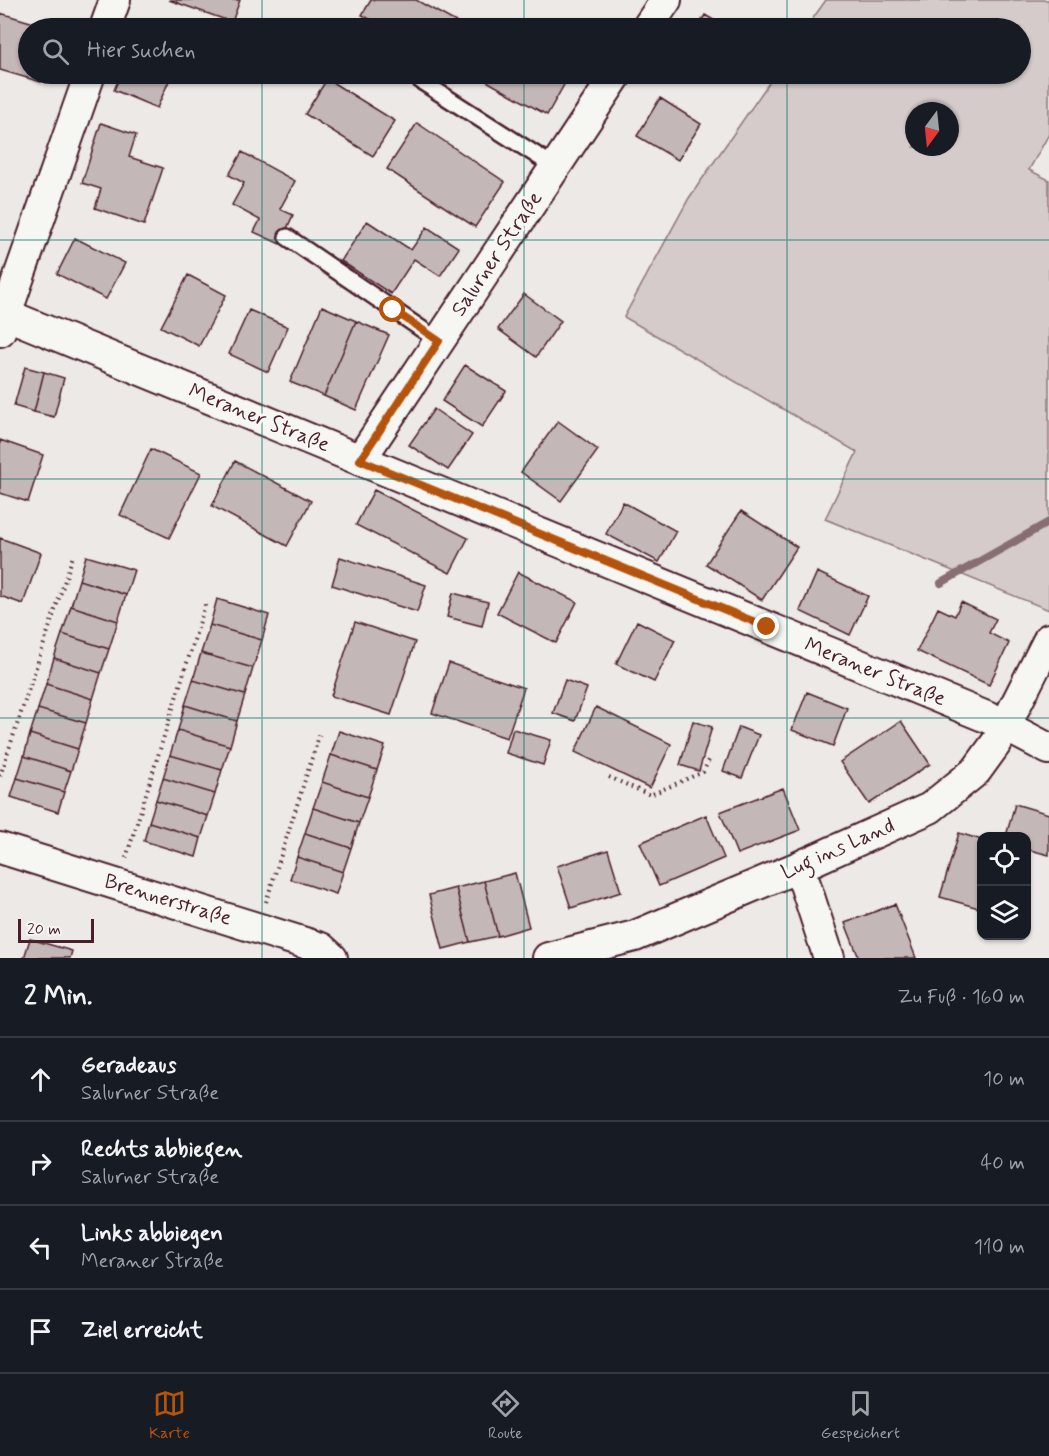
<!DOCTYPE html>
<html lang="de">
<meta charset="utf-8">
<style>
body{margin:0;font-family:Mynerve,sans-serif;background:#20242c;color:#f1f3f6}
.controls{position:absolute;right:18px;bottom:18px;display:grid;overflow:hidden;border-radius:12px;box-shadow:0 2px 4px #0004}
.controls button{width:54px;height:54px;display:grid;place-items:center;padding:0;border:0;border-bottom:2px solid #363941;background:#171b24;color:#f1f3f6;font:30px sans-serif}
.compass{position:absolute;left:905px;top:102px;width:54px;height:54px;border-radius:50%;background:#171b24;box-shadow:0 2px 4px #0004;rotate:195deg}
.scale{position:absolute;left:18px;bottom:15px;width:76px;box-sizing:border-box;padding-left:6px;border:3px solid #4a1f2b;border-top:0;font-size:16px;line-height:21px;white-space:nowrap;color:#4a1f2b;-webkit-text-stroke:4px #f6f6f2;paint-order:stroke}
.stop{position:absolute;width:18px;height:18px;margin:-14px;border:4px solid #b45309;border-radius:50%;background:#fff}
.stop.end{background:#b45309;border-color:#fff;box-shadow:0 2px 6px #0008}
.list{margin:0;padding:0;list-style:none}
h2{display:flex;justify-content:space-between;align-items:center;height:78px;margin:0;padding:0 24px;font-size:26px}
h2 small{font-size:20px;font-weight:400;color:#9ea1a6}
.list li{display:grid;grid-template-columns:39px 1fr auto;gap:18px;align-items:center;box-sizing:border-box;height:84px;padding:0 24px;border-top:2px solid #363941}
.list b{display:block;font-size:22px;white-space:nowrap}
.list p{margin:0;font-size:20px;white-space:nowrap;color:#9ea1a6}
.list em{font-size:20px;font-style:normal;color:#9ea1a6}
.icon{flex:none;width:33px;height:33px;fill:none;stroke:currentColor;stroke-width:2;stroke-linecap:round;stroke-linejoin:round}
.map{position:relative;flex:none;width:1049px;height:958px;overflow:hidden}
.search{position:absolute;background:#171b24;box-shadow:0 2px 4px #0004;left:18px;right:18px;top:18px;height:66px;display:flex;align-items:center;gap:15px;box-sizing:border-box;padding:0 21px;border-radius:33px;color:#9ea1a6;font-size:22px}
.sheet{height:414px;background:#171b24}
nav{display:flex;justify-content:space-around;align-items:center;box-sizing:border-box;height:84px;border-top:2px solid #363941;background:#171b24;font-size:16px;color:#9ea1a6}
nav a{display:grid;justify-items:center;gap:3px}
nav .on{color:#b45309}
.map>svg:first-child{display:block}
.green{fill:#d4cbca;stroke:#8f757a;stroke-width:1.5;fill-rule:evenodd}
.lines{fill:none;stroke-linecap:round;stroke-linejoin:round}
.stream{stroke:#886e73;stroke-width:8}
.building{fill:#c4b7b7;stroke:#4a1f2b;stroke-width:1.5}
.service-casing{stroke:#4a1f2b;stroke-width:20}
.minor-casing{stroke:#4a1f2b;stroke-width:34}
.path{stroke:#4a1f2b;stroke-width:4;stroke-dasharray:1.5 4.5;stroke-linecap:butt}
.service{stroke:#f6f6f2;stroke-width:15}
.minor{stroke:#f6f6f2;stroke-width:30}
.route{stroke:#b45309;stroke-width:8}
.grid{fill:none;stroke:#0f766e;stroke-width:1.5;stroke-opacity:0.55}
.labels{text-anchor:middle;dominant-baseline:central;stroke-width:6;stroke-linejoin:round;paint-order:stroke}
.street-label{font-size:21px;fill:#4a1f2b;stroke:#f6f6f2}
</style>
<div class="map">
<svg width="1049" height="958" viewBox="0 0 1049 958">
<rect width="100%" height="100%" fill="#ece9e6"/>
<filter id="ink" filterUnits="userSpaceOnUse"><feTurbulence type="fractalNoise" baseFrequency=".0167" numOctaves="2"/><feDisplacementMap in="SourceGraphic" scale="12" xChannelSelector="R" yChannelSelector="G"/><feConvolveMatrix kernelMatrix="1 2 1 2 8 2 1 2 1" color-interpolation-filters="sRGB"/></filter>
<g filter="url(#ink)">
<path class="green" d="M826 0H1049V134L1029 170 1049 180V610L825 519 857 452 624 317 689 198 775 74H1020V28H806ZM914 111H950V147H914Z"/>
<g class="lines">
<path class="stream" d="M941 583 1049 522"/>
</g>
<path class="building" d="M169 0H240L232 22Z
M371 0H416L456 22 453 28H387L362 15Z
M0 13 51 28H28V74H44L41 82 0 70Z
M705 15 727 28H697Z
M121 74H172L157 108 114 90Z
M474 74H570L547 115Z
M327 79 395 121 373 156 305 114Z
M660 98 701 124 678 160 637 136Z
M101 123 136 135 129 157 163 168 144 225 95 208 101 189 82 183Z
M417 123 505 182 475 227 387 169Z
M242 152 295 181 280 209 293 215 280 244 254 232 260 220 232 205 244 183 229 175Z
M367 221 411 250 427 227 459 248 440 276 414 259 391 294 341 261Z
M75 238 125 263 106 299 57 274Z
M188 275 226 295 199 346 161 327Z
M524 294 561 321 536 357 498 329Z
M322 306 356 321 324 396 290 382Z
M249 310 288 327 268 372 229 354Z
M356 321 389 335 356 410 324 396Z
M465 365 506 391 482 427 442 401Z
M25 367 44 372 34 412 14 406Z
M44 372 64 378 54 417 34 412Z
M434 409 472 435 448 470 409 445Z
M558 421 598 450 561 501 521 472Z
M0 440 43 455 28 502 0 493Z
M151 449 201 473 169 538 120 515Z
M235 461 311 501 287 546 212 506Z
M374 490 468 538 450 573 356 525Z
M623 502 676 531 659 562 606 534Z
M741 511 797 547 762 600 706 564Z
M0 538 41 553 23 604 0 596Z
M86 556 134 570 126 595 79 580Z
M340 557 426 585 417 612 332 585Z
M518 572 577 602 556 643 497 613Z
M817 572 868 596 850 635 800 611Z
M79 580 126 595 118 621 71 606Z
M453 593 488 602 482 626 447 617Z
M217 599 269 615 262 640 210 625Z
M961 602 996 619 989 633 1009 643 989 685 917 651 938 608 955 616Z
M71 606 118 621 109 649 62 634Z
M637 621 675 640 654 682 616 664Z
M355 622 415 642 391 715 331 696Z
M210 625 262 640 253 668 201 653Z
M62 634 109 649 101 673 54 658Z
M201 653 253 668 245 695 193 680Z
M54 658 101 673 93 699 46 684Z
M449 663 524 688 507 738 432 713Z
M193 680 245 695 237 721 185 705Z
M565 680 587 688 575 721 553 713Z
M46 684 93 699 86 723 38 709Z
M807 692 847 708 833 746 792 730Z
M185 705 237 721 230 746 178 730Z
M596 707 671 744 650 788 575 752Z
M38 709 86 723 78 749 30 734Z
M693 721 712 727 699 771 680 765Z
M901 721 930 764 869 804 840 762Z
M739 727 759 735 742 778 723 771Z
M513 729 551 740 543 765 506 753Z
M178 730 230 746 222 770 170 755Z
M339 731 385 746 377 770 331 755Z
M30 734 78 749 71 771 24 756Z
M170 755 222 770 215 794 163 778Z
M331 755 377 770 368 797 322 782Z
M24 756 71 771 64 792 17 778Z
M17 778 64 792 58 812 11 797Z
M163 778 215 794 208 816 156 800Z
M322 782 368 797 359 823 313 808Z
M783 788 800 830 737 854 720 812Z
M156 800 208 816 201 838 149 822Z
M1015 804 1049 814V855L1026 849V836H1006Z
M313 808 359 823 351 848 305 833Z
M706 815 724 858 659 886 640 843Z
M149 822 201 838 196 857 144 841Z
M305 833 351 848 343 872 297 857Z
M959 833 982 840V909L940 897Z
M608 850 621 892 571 908 557 866Z
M297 857 343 872 336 894 290 879Z
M515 873 529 927 498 936 484 881Z
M484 881 498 936 470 942 456 888Z
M456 888 470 942 443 949 429 895Z
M895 904 916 958H859L845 923Z
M30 939 72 951 70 958H24Z"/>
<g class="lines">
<defs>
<path id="service" d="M421 81 555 167
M287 237 439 341"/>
<path id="minor" d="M105 28 115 0
M647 28 666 0
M0 312 996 721 1049 749
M0 331 90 74
M360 460 617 74
M0 848 321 948 332 958
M796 868 805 884 829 958
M548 958 635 936 796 868 930 808 976 771 997 742 1049 639"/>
</defs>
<use href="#service" class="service-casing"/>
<use href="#minor" class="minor-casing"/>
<path class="path" d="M0 776 73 556
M609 777 650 795 703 772 710 758
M126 858 206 602
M266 902 320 733"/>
<use href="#service" class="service"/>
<use href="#minor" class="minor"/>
</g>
</g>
<g class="lines" filter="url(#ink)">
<path class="route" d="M393 310 439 341 360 460 767 627"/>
</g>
<path class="grid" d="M262 0V28M524 0V28M787 0V28M262 74V958M524 74V958M787 74V958M0 240H1049M0 479H1049M0 718H1049"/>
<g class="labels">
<g class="street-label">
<text transform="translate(497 254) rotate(-56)">Salurner Straße</text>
<text transform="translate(259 418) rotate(22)">Meraner Straße</text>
<text transform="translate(875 672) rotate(22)">Meraner Straße</text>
<text transform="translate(838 849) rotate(-24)">Lug ins Land</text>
<text transform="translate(168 900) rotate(17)">Brennerstraße</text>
</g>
</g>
</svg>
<div class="controls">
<button><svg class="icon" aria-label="locate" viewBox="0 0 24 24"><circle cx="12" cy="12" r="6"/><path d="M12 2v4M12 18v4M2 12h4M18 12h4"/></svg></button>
<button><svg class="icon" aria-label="layers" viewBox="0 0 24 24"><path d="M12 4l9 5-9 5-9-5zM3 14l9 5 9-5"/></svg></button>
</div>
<svg class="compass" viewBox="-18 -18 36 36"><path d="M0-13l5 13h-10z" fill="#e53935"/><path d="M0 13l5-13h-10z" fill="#9ea1a6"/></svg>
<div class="scale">20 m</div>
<div class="stop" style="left:393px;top:310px"></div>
<div class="stop end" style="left:767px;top:627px"></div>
<div class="search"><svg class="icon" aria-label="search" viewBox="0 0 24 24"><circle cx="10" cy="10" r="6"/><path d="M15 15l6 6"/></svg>Hier suchen</div>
</div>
<section class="sheet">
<h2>2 Min.<small>Zu Fuß · 160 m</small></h2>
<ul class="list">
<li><svg class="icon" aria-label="ahead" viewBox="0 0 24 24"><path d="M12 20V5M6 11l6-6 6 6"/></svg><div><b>Geradeaus</b><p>Salurner Straße</p></div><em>10 m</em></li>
<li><svg class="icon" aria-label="right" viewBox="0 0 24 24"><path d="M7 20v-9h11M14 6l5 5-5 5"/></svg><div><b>Rechts abbiegen</b><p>Salurner Straße</p></div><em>40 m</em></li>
<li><svg class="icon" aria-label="left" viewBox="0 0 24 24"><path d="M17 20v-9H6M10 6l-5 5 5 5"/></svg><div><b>Links abbiegen</b><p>Meraner Straße</p></div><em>110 m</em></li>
<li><svg class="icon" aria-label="arrive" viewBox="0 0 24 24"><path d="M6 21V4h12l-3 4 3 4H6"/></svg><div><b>Ziel erreicht</b></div></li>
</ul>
</section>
<nav>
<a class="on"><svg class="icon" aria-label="map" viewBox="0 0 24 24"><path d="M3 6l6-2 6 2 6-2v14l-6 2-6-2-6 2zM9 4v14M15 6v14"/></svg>Karte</a>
<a><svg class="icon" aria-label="directions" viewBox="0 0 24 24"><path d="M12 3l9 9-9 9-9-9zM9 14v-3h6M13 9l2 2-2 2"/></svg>Route</a>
<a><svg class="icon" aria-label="saved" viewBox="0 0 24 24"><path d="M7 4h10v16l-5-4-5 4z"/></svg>Gespeichert</a>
</nav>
